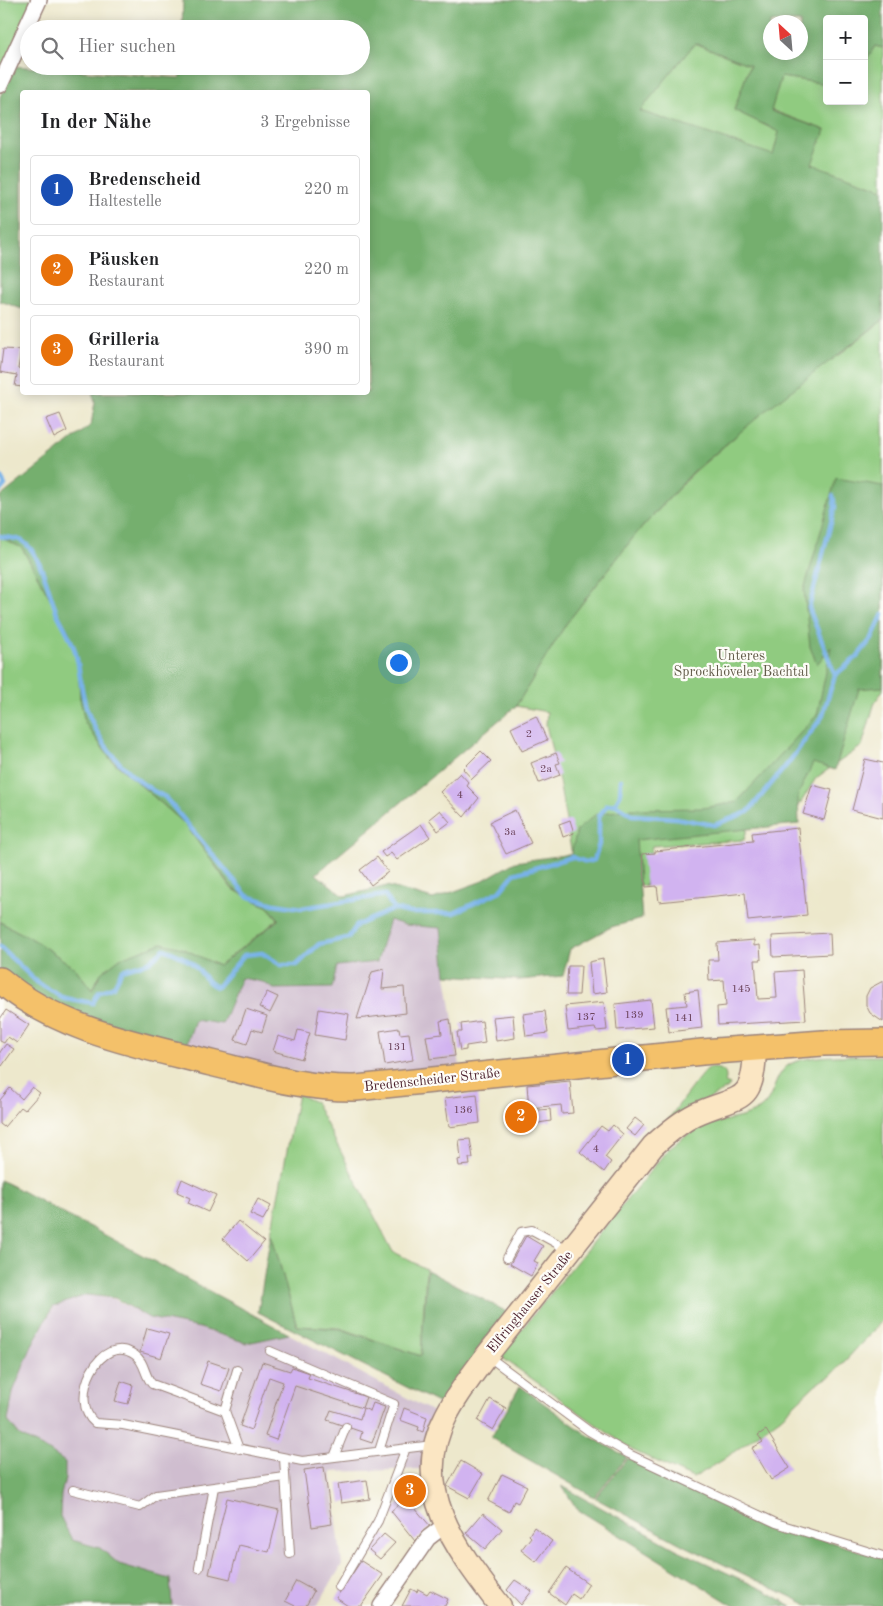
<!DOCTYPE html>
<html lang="de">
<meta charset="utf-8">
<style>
body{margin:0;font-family:"Old Standard TT",serif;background:#f2f2f2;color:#202124}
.controls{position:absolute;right:15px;top:15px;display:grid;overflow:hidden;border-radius:5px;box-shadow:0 2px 12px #0003}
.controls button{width:45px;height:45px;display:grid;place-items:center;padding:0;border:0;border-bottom:1px solid #e0e0e0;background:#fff;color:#202124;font:25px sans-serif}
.compass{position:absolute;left:763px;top:15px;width:45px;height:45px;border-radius:50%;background:#fff;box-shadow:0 2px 12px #0003;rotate:334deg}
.you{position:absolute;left:398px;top:662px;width:18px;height:18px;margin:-12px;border:4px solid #fff;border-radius:50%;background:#1a73e8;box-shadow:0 0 0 8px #1a73e833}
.badge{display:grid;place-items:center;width:32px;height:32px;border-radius:50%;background:#111827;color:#fff;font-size:16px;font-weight:700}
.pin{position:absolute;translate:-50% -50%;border:2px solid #fff;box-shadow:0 1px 5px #0006}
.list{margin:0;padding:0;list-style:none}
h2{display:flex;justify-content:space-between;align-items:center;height:65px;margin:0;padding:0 20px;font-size:21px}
h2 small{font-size:16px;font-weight:400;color:#757577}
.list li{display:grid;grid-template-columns:32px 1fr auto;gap:15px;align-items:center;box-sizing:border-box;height:70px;margin:0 10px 10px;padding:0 10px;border:1px solid #e0e0e0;border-radius:5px}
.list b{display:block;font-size:19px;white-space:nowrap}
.list p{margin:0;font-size:16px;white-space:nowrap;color:#757577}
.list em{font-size:16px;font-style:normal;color:#757577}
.icon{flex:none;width:28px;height:28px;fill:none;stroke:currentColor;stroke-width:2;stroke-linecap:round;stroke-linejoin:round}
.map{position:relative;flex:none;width:883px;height:1606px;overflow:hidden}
.search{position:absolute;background:#fff;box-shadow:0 2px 12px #0003;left:20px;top:20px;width:350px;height:55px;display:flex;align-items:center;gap:12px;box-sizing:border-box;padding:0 18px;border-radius:28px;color:#757577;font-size:19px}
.panel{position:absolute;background:#fff;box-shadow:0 2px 12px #0003;left:20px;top:90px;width:350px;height:305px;border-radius:5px}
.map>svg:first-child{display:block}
.industrial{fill:#cfbdcf}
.green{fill:#90cb80;stroke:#6d7556}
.forest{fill:#74af6e;stroke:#5f674c;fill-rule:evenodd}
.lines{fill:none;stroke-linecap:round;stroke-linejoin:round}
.stream{stroke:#78b2e8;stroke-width:4.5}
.building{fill:#d1b3f0}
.service-casing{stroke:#9c847c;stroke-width:10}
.minor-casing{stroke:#9c847c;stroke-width:18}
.secondary-casing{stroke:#9c847c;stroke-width:25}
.primary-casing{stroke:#9c847c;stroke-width:28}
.service{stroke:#fff;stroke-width:8}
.minor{stroke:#fff;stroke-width:15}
.secondary{stroke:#fbe6c3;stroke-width:22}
.primary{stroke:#f4c16a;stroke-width:25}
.labels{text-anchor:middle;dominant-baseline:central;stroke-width:4.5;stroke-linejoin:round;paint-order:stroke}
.number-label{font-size:11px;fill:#6c445c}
.park-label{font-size:14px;fill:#625b49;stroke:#fdfcf7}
.street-label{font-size:14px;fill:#4a1f2b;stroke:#fdfcf7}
</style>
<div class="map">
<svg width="883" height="1606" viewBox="0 0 883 1606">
<rect width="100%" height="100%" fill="#fdfcf7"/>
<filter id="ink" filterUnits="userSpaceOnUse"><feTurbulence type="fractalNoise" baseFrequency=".02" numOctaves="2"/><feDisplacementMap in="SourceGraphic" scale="10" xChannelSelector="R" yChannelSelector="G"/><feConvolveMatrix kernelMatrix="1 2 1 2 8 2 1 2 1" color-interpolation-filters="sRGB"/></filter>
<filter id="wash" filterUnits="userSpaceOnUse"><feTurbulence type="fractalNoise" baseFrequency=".0096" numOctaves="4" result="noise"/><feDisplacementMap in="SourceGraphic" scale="20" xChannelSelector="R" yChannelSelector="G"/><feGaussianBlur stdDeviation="1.12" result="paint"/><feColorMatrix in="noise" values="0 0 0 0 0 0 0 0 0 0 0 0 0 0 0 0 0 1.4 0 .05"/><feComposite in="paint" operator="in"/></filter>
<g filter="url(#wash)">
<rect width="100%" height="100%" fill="#ede8cc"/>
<path class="industrial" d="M388 920 405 925 441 928 446 975 460 1066 364 1075H317L272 1068 186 1046 195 1020 233 998 241 978 263 982 274 989 337 966 377 962Z
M86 1295 114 1299 149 1318 199 1328 247 1343 289 1334 435 1413 423 1469 331 1472 342 1565 317 1606H172L169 1579 119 1564 99 1548 72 1540 60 1517 61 1495 65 1479V1462L46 1449 20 1436 8 1421 13 1392 33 1343 54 1306Z"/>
<path class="green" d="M0 0H36L0 74Z
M695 43 750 65 734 110 779 132 773 156 639 111Z
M875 46 883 48V189L811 164 825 130 771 110 781 77 827 84V101H864V63Z
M883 320V690L875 702 862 746 816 778 790 820 749 822 744 840 652 846 645 887 613 871 572 855 559 781 546 725 547 712 516 706 566 624 636 534 693 473 736 436V433L820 364 840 354Z
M0 537 22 548 69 632 78 659 80 698 85 722 110 759 184 823 232 889 268 907 278 919C259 936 238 949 219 966L182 948 101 973 92 990 75 968 34 940 0 922Z
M883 1056V1320L831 1376 816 1384 781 1417 723 1460 693 1478 632 1450 500 1356 669 1148C681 1139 692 1131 705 1126 723 1119 743 1120 760 1109 773 1100 773 1082 783 1070 797 1051 860 1057 883 1056Z
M709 1068C720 1068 729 1070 725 1083L730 1085 728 1088 666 1123C673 1113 702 1071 709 1068Z
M298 1094 315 1102 393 1252 426 1269 421 1356 340 1328 297 1326 271 1233Z"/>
<path class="forest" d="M183 0H883V48L875 46 864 63V19H827V84L781 77 771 111 825 130 812 164 883 189V320L770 407 693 472 636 534 566 624 516 706 316 874 344 896 387 886 433 899 480 882 515 862 571 854 577 830 596 814 630 809 703 808 737 802 817 715 831 647 817 664 810 647 804 590 836 478 883 486V687L859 689 835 770 813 763 798 795 799 824 636 840 642 919 611 927 570 949 563 976 519 980 446 975 441 928 405 925 389 920 377 962 337 966 332 988 274 989 263 982 241 978 222 1024 195 1020 186 1046 102 1022 31 993 0 969V922L34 940 75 968 92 990 101 973 120 958 162 943 182 948 219 966C239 949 260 936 279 919L268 907 233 889 184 823 110 758 85 723 80 698 78 659 69 632 22 548 0 537V497L91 425 95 402 92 393 368 392V92H22V309L0 301V97L13 66 180 78V66H361V29H182ZM770 22H800V52H770ZM695 43 750 65 734 110 779 132 773 155 640 111Z
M0 1180C31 1194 59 1213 90 1227L289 1334 247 1343 200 1328 149 1318 115 1298 86 1295 53 1307 33 1343 13 1392 8 1421 20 1436 46 1449 65 1462V1478L61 1495 60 1516 72 1540 100 1548 119 1564 170 1579 172 1606H0Z
M271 1233 297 1326 341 1329 421 1356 427 1270 509 1313 440 1404 258 1312Z
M520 1386 586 1434 627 1457 594 1497 491 1438Z
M628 1458 766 1522 883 1558V1606H810L679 1543 595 1498Z
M562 1486 676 1549 764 1590 792 1606H734L577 1509Z"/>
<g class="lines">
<path class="stream" d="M0 476 5 485 0 491
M833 496 835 507 809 608 835 675
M0 536C6 538 17 538 22 541 41 552 49 594 57 613 63 626 73 640 76 655 81 675 81 699 90 718 104 751 133 782 165 797L247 896 274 904 302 908 385 895 394 909
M615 804 620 795 621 780
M0 947 39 984 64 998 93 1003 99 992 114 986 122 970 149 962 164 949C176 954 187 958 196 967 204 975 206 983 217 987L244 955 262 953 281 965H297L319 944 348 938 357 925 394 909 410 913H454L500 891 514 874 572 857 586 862 594 860 599 844V816L607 805 615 804 632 815 676 818 714 825 748 812 789 762 822 717 835 675 857 657 872 638 883 614"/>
</g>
<g id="blocks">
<path class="building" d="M3 349 21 350 18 369 22 370V387L15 386 17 375 0 372Z
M60 414 67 431 54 438 46 419Z
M536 716 547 740 522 751 511 728Z
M481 751 491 761 472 779 463 769Z
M556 753 560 763 556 764 560 775 539 783 531 763Z
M865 759 883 763V818L852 810Z
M460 773 469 783 467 786 479 798 464 817 440 792Z
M812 785 832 790 824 820 803 814Z
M440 810 450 822 438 831 429 819Z
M515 810 531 843 506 854 490 822Z
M570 820 574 833 563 837 559 824Z
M421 824 430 837 397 860 391 853 385 857 381 852Z
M798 828 807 915 748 921 745 893 659 902 657 886 646 887 642 854 655 853V851L753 841 752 833Z
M377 857 388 872 371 885 360 870Z
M830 933 831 954 773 957 772 936Z
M754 940V946L760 945 761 960H755L758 999 777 998 775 972 802 970 806 1020 718 1025 717 1007 726 1006 724 980 709 981 708 960H718L717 943Z
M603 959 607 992 592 994 589 962Z
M568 966H581L579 995H566Z
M384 969 382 989 404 987 406 1013 357 1019 372 972Z
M883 981V1022L870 1013 866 1005V996L870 988Z
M698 990 702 1028 669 1032 666 1007 687 1005 685 992Z
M267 992 278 997 270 1013 259 1007Z
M651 1000 654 1027 617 1030 615 1004Z
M604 1002 607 1030 596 1031 595 1028 568 1031 565 1006Z
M246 1009 267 1016 262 1032 252 1029 247 1044 235 1040Z
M319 1009 349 1014 345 1040 315 1035Z
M6 1010 29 1025 17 1043 8 1037 4 1043 0 1041V1019Z
M545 1011 548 1033 526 1036 523 1014Z
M513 1015 515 1038 496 1041 493 1017Z
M450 1019 455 1056 430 1059 426 1036 442 1034 440 1021Z
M482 1021 485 1043 466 1046V1050L460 1051 457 1032H462L461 1024Z
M399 1028 400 1034 409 1033 413 1060 385 1065 380 1031Z
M298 1030 310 1033 302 1059 273 1051 278 1036 295 1041Z
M6 1044 14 1049 2 1066 0 1064V1052Z
M570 1081 573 1113 562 1114 561 1105 529 1108V1111L550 1109 551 1121 519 1126V1123L513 1124 512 1112 529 1108 527 1085Z
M32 1087 40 1093 25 1110 21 1107 4 1127 0 1124V1100L10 1088 22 1099Z
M477 1094 480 1123 449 1127 445 1098Z
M635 1118 644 1125 635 1136 626 1129Z
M613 1125 623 1134 605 1157 611 1162 604 1172 580 1152 601 1126 608 1131Z
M470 1139 473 1158H469L470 1165 459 1166 458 1160 461 1159 459 1140Z
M182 1179 216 1195 208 1212 188 1203 190 1198 177 1192Z
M258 1199 271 1206 263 1220 250 1214Z
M238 1221 264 1242 248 1261 223 1239Z
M526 1236 543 1246 534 1261 538 1263 531 1276 510 1264Z
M147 1328 169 1334 161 1358 140 1352Z
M208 1361 229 1368 221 1391 200 1384Z
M262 1362 290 1371 292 1367 310 1373 308 1378 366 1397 362 1408 295 1386 276 1440 265 1436 283 1382 269 1377 251 1430 240 1426Z
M121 1381 133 1385 128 1404 115 1401Z
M490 1399 506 1408 493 1430 478 1421Z
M373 1403 385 1407 372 1443 360 1439 362 1432 327 1420 331 1410 360 1419 363 1408 370 1411Z
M404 1408 427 1417 423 1432 418 1430 419 1427 400 1420Z
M766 1430 790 1468 771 1480 752 1448 763 1442 758 1435Z
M461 1461 483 1474 469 1498 447 1486Z
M324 1467 332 1524 312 1527 304 1470Z
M502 1474 527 1486 518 1503 514 1501 509 1512 488 1501Z
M367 1480 370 1499 341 1503 338 1484Z
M406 1481 420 1498V1502L414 1507 431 1527 415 1541 391 1511 405 1499 397 1489Z
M227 1498 279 1510 269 1552 239 1545 230 1579 209 1574Z
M483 1513 502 1529 485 1549 466 1533Z
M534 1527 552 1541 536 1562 521 1550 531 1537 529 1535Z
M384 1534 395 1543 380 1559 369 1550Z
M361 1561 383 1575 361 1606H348L336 1598Z
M566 1568 589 1584 579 1599 572 1594 565 1605 549 1593Z
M515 1580 532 1591 521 1605 507 1590Z
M296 1581 314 1591 306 1606H295L285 1601Z
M411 1589 417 1592 418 1589 427 1594 430 1590 448 1599 445 1606H402Z"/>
</g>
</g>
<g filter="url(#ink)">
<use href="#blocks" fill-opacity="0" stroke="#9c847c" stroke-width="1"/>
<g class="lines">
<defs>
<path id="service" d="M507 1258 521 1232 532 1230 556 1243 567 1252
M270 1351 394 1404 379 1451
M489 1357 589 1431 629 1454 776 1523 883 1556
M225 1411 237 1370
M239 1449 225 1411 152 1384C144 1375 145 1362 135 1355 100 1330 67 1401 95 1423L123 1425 302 1461 433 1445
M334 1457 346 1427
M284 1458 290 1554
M73 1490 140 1507 156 1495 285 1477
M199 1568 214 1487
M339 1587 378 1521 406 1448"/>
<path id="minor" d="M0 85 39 0
M381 1606 428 1538 445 1525"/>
<path id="secondary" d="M500 1606C458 1551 408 1488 446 1416 457 1394 472 1375 487 1355L653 1146C666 1134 680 1122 696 1114 740 1094 753 1107 755 1049"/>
<path id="primary" d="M0 980C58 1030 139 1045 211 1063 260 1075 305 1089 356 1088L702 1052 823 1043 883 1042"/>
</defs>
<use href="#service" class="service-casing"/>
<use href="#minor" class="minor-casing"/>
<use href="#secondary" class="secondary-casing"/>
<use href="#primary" class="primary-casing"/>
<use href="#service" class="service"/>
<use href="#minor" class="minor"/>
<use href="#secondary" class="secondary"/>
<use href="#primary" class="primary"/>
</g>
</g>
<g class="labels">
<g class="number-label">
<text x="529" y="734">2</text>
<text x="546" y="769">2a</text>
<text x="460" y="795">4</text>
<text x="510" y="832">3a</text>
<text x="741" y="989">145</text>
<text x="634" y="1015">139</text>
<text x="586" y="1017">137</text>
<text x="684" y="1018">141</text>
<text x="397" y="1047">131</text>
<text x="463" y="1110">136</text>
<text x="596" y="1149">4</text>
</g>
<g class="park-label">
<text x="741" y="656">Unteres<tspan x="741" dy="16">Sprockhöveler Bachtal</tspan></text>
</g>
<g class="street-label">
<text transform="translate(432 1080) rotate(-6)">Bredenscheider Straße</text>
<text transform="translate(530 1302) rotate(-51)">Elfringhauser Straße</text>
</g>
</g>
</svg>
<div class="controls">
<button>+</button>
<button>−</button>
</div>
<svg class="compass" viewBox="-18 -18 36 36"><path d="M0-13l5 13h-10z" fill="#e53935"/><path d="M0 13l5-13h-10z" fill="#757577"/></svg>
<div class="you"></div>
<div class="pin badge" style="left:628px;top:1060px;background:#1a4fb4">1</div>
<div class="pin badge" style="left:521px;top:1117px;background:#e8710a">2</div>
<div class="pin badge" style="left:410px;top:1491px;background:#e8710a">3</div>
<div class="search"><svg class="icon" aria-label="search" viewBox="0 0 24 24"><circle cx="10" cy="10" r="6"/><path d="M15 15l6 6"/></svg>Hier suchen</div>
<section class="panel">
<h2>In der Nähe<small>3 Ergebnisse</small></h2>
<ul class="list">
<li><span class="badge" style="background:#1a4fb4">1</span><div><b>Bredenscheid</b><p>Haltestelle</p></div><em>220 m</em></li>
<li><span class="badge" style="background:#e8710a">2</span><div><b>Päusken</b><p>Restaurant</p></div><em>220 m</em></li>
<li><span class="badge" style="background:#e8710a">3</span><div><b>Grilleria</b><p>Restaurant</p></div><em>390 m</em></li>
</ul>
</section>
</div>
